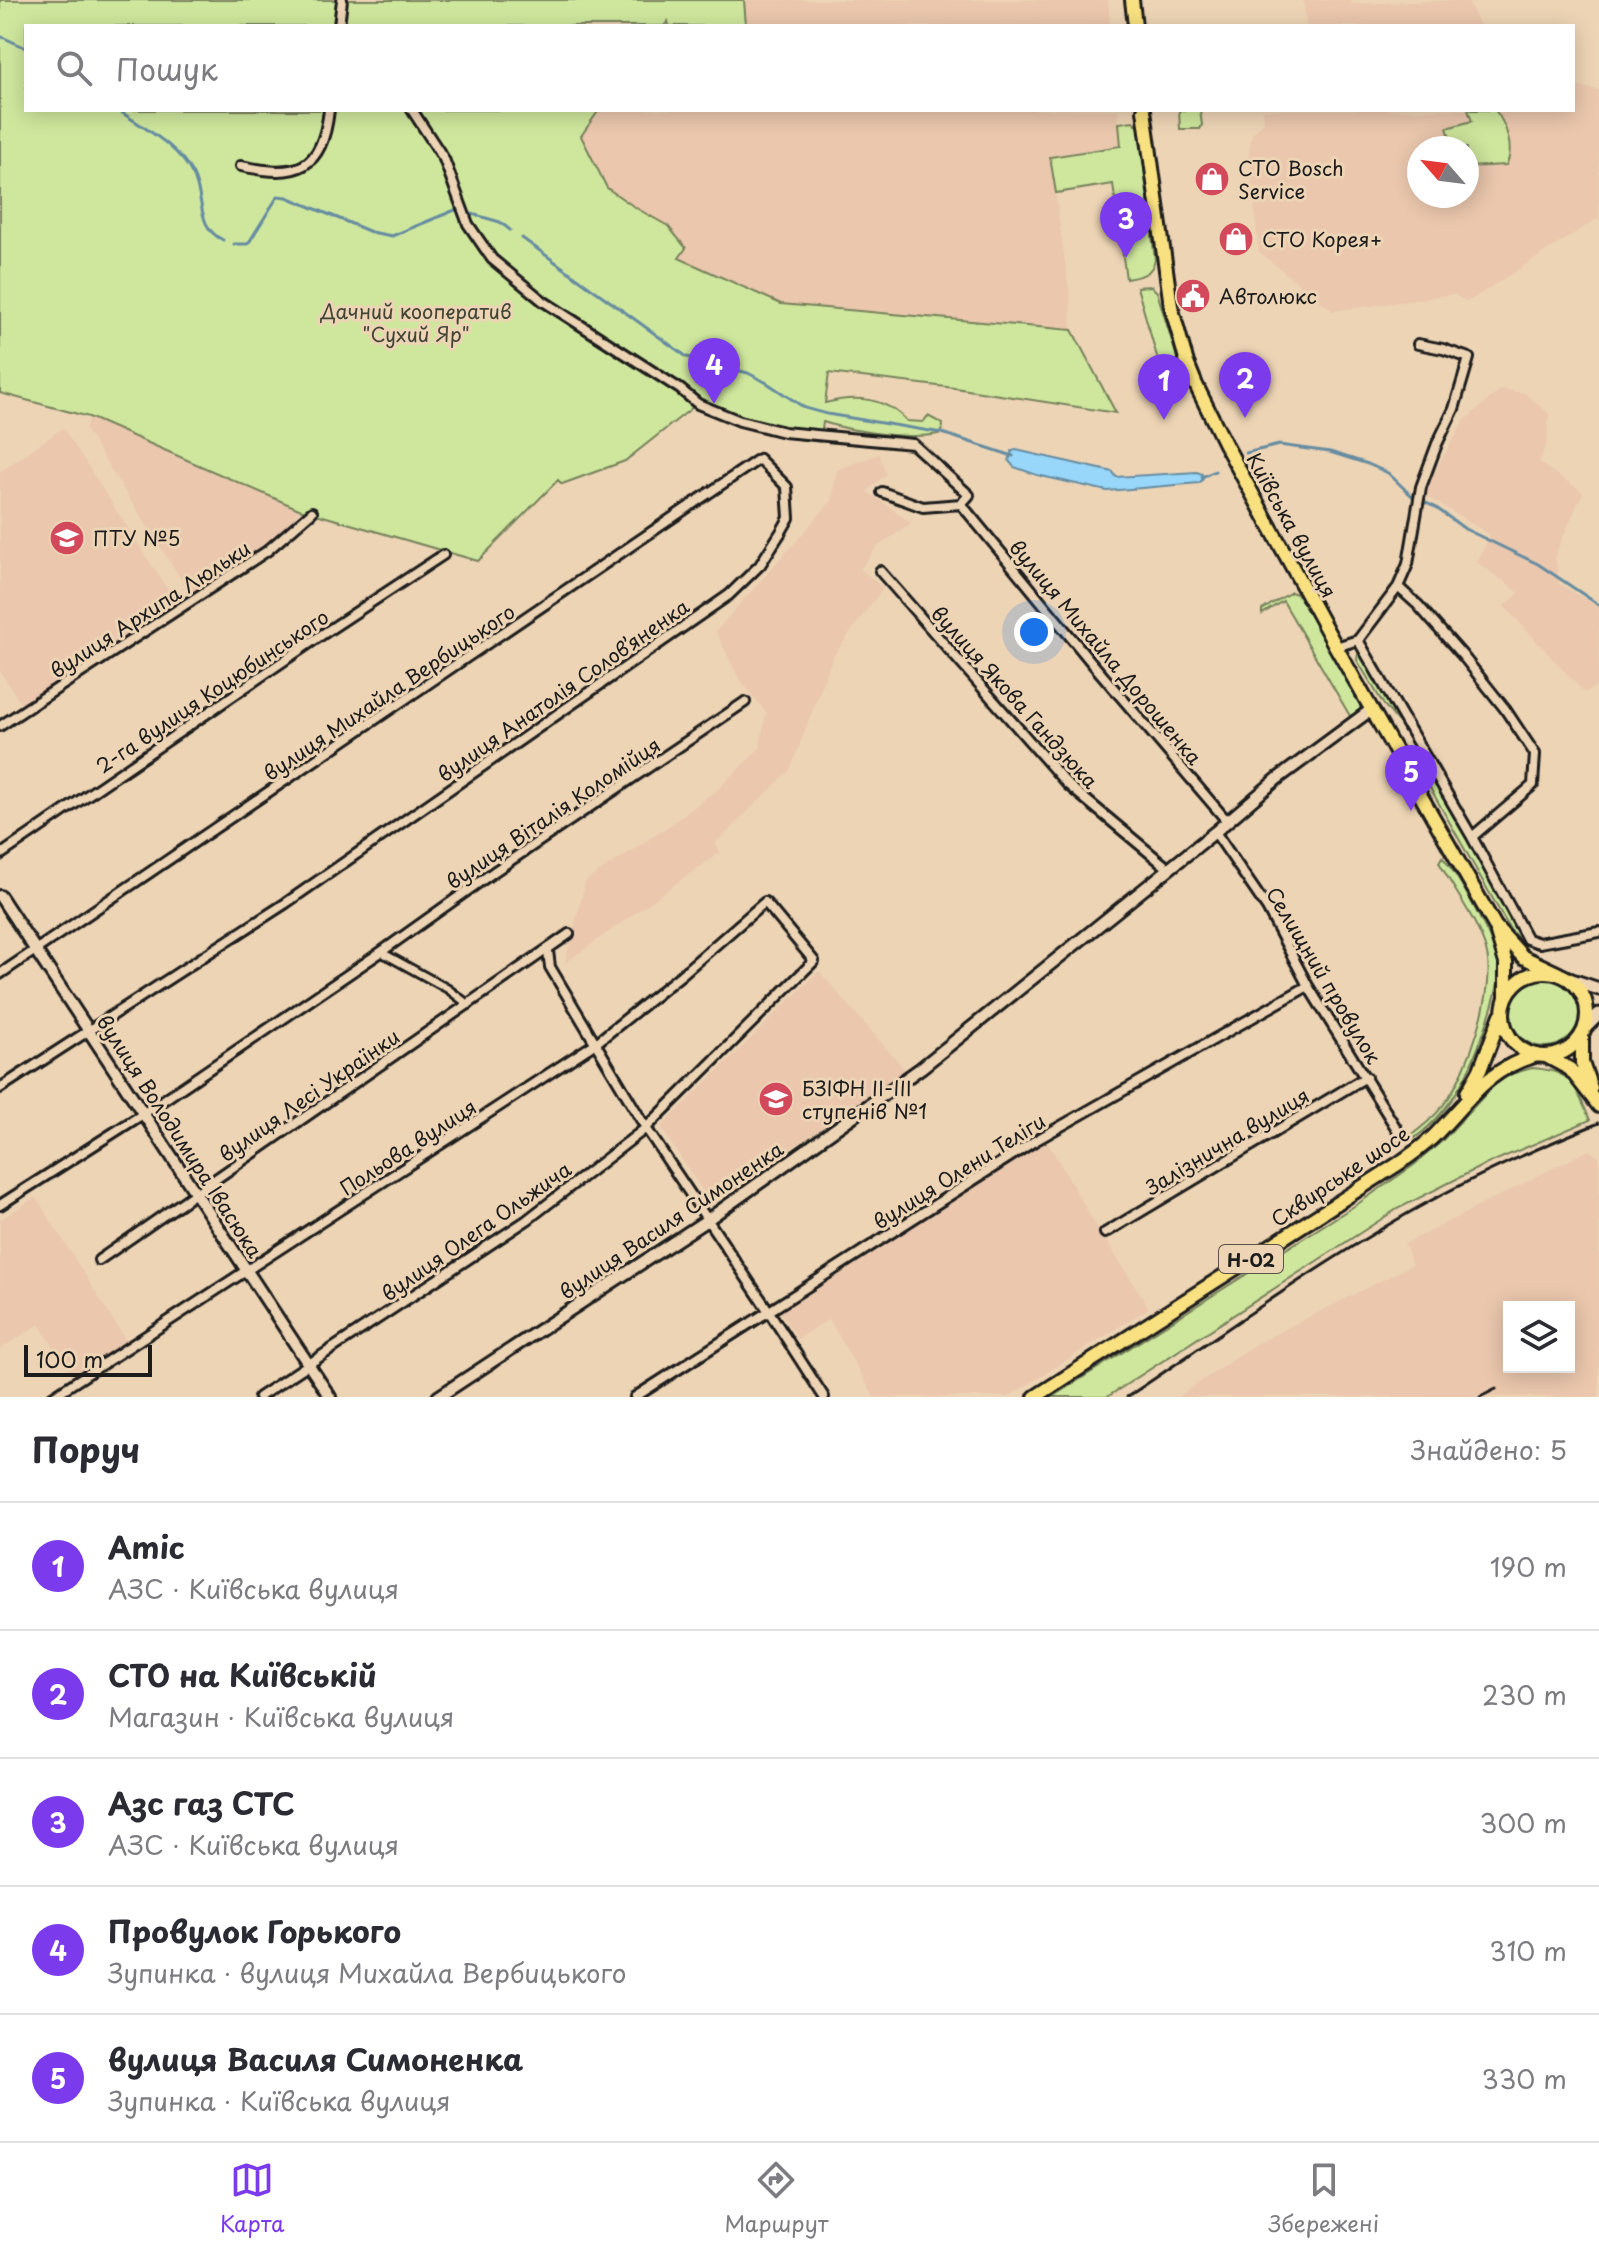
<!DOCTYPE html>
<html lang="uk">
<meta charset="utf-8">
<style>
body{margin:0;font-family:"Playpen Sans",sans-serif;background:#f2f2f3;color:#2b2b33}
.controls{position:absolute;right:24px;bottom:24px;display:grid;overflow:hidden;border-radius:0px;box-shadow:0 4px 20px #0003}
.controls button{width:72px;height:72px;display:grid;place-items:center;padding:0;border:0;border-bottom:2px solid #e1e1e2;background:#fff;color:#2b2b33;font:40px sans-serif}
.compass{position:absolute;left:1407px;top:136px;width:72px;height:72px;border-radius:50%;background:#fff;box-shadow:0 4px 20px #0003;rotate:298deg}
.scale{position:absolute;left:24px;bottom:20px;width:128px;box-sizing:border-box;padding-left:8px;border:4px solid #1c1c1c;border-top:0;font-size:22px;line-height:28px;white-space:nowrap;color:#1c1c1c;-webkit-text-stroke:6px #edd4b5;paint-order:stroke}
.you{position:absolute;left:1034px;top:632px;width:28px;height:28px;margin:-20px;border:6px solid #fff;border-radius:50%;background:#1a73e8;box-shadow:0 0 0 12px #1a73e833}
.badge{display:grid;place-items:center;width:52px;height:52px;border-radius:50%;background:#7c3aed;color:#fff;font-size:26px;font-weight:700}
.pin{position:absolute;translate:-50% -66px;filter:drop-shadow(0 2px 4px #0008)}
.pin::after{content:'';position:absolute;top:42px;width:28px;height:24px;background:inherit;clip-path:polygon(0 0,100% 0,50% 100%)}
.list{margin:0;padding:0;list-style:none}
h2{display:flex;justify-content:space-between;align-items:center;height:104px;margin:0;padding:0 32px;font-size:34px}
h2 small{font-size:26px;font-weight:400;color:#7c7c81}
.list li{display:grid;grid-template-columns:52px 1fr auto;gap:24px;align-items:center;box-sizing:border-box;height:128px;padding:0 32px;border-top:2px solid #e1e1e2}
.list b{display:block;font-size:30px;white-space:nowrap}
.list p{margin:0;font-size:26px;white-space:nowrap;color:#7c7c81}
.list em{font-size:26px;font-style:normal;color:#7c7c81}
.icon{flex:none;width:44px;height:44px;fill:none;stroke:currentColor;stroke-width:2;stroke-linecap:round;stroke-linejoin:round}
.map{position:relative;flex:none;width:1599px;height:1397px;overflow:hidden}
.search{position:absolute;background:#fff;box-shadow:0 4px 20px #0003;left:24px;right:24px;top:24px;height:88px;display:flex;align-items:center;gap:20px;box-sizing:border-box;padding:0 28px;border-radius:0px;color:#7c7c81;font-size:30px}
.sheet{height:744px;background:#fff}
nav{display:flex;justify-content:space-around;align-items:center;box-sizing:border-box;height:112px;border-top:2px solid #e1e1e2;background:#fff;font-size:22px;color:#7c7c81}
nav a{display:grid;justify-items:center;gap:4px}
nav .on{color:#7c3aed}
.map>svg:first-child{display:block}
.built{fill:#eac7ad;fill-rule:evenodd}
.green{fill:#cfe79d;stroke:#76825c;stroke-width:2}
.water{fill:#98d7fa;stroke:#668ca1;stroke-width:2}
.lines{fill:none;stroke-linecap:round;stroke-linejoin:round}
.stream{stroke:#668ca1;stroke-width:3}
.pedestrian-casing{stroke:#1c1c1c;stroke-width:12}
.minor-casing{stroke:#1c1c1c;stroke-width:14}
.tertiary-casing{stroke:#1c1c1c;stroke-width:16}
.secondary-casing{stroke:#1c1c1c;stroke-width:17}
.primary-casing{stroke:#1c1c1c;stroke-width:18}
.pedestrian{stroke:#edd4b5;stroke-width:6}
.minor{stroke:#edd4b5;stroke-width:8}
.tertiary{stroke:#edd4b5;stroke-width:10}
.secondary{stroke:#edd4b5;stroke-width:11}
.primary{stroke:#f9e181;stroke-width:12}
.rail{stroke:#1c1c1c;stroke-width:3}
.labels{text-anchor:middle;dominant-baseline:central;stroke-width:6;stroke-linejoin:round;paint-order:stroke}
.shield{fill:#edd4b5;stroke:#5b534a;stroke-width:2}
.shield-label{font-size:18px;font-weight:bold;fill:#1c1c1c}
.poi-label{font-size:20px;fill:#1c1c1c;stroke:#edd4b5;text-anchor:start}
.park-label{font-size:20px;fill:#404536;stroke:#edd4b5}
.street-label{font-size:20px;fill:#1c1c1c;stroke:#edd4b5}
</style>
<div class="map">
<svg width="1599" height="1397" viewBox="0 0 1599 1397">
<rect width="100%" height="100%" fill="#edd4b5"/>
<filter id="ink" filterUnits="userSpaceOnUse"><feTurbulence type="fractalNoise" baseFrequency=".0125" numOctaves="2"/><feDisplacementMap in="SourceGraphic" scale="16" xChannelSelector="R" yChannelSelector="G"/><feConvolveMatrix kernelMatrix="1 2 1 2 8 2 1 2 1" color-interpolation-filters="sRGB"/></filter>
<g filter="url(#ink)">
<path class="built" d="M679 0H1108L1110 26H664Z
M1303 0H1351L1352 4 1467 0 1480 26H1307Z
M1573 86 1599 90V221L1597 219 1472 299 1466 301 1455 295H1450L1333 311 1259 252 1249 153 1252 134 1264 122 1263 110H1573ZM1419 148H1467V196H1419Z
M599 110H1118L1121 146 1050 157 1070 297 1072 330 781 304 678 257 686 247 607 188 581 136Z
M1501 389 1525 393 1549 414 1547 441 1539 463 1583 492 1555 555 1559 584 1599 607V684L1585 693 1504 606 1520 593 1477 562 1490 535 1427 496 1429 480 1465 420Z
M89 417 299 509 289 530 190 593 85 429Z
M63 428 177 604 22 705 0 671V472Z
M879 454 886 474 867 491 911 523 877 547 860 569 883 588 833 656 790 770 715 844 720 852 565 963 586 881 669 826 718 789 760 748 766 712 738 677 716 631 832 501 837 470Z
M819 971 905 1070 711 1204 661 1127Z
M1045 1138 1092 1219 1149 1308 1008 1397H874L829 1319 798 1339 778 1309Z
M1589 1150 1599 1157V1397H1178L1256 1344 1412 1265 1405 1244ZM1569 1307V1367H1509V1307Z
M36 1197 126 1341 72 1376 39 1324 0 1349V1220Z"/>
<path class="green" d="M0 0H744L746 26H669L668 21 664 26H26V110H599L581 136 607 188 636 208 668 226 686 248 679 258 781 304 1072 330 1116 413 955 388 829 373 825 403C855 395 885 397 907 421L923 422 928 416 943 424 942 433C915 441 850 431 823 422L820 442 783 437 693 407 625 461 562 484 558 480 478 561 299 509 89 417 0 393Z
M1179 110H1200L1202 125 1200 129H1180Z
M1468 110H1495C1506 124 1515 149 1506 165L1467 167V148H1454L1447 128 1472 121Z
M1133 121 1139 127 1155 260C1151 275 1141 276 1126 279L1113 184 1056 193 1050 157 1121 146 1119 123Z
M1151 286 1157 292 1180 368 1179 378 1172 387 1166 388 1137 287Z
M1291 592 1299 595 1306 604 1360 701V712L1350 716 1283 601 1262 614V610Z
M1358 654 1362 655 1400 722 1397 721 1384 705 1357 660Z
M1411 748H1415L1525 941H1521L1511 931 1412 756Z
M1442 857C1458 874 1496 943 1499 966 1500 984 1493 1003 1488 1020 1472 1068 1453 1113 1409 1142V1137C1422 1127 1435 1117 1445 1103 1468 1072 1497 989 1486 950 1477 919 1454 891 1439 862Z
M1511 1013a34 34 0 1 1 68 0a34 34 0 1 1-68 0Z
M1532 1068C1574 1071 1574 1085 1590 1120L1480 1167 1397 1209 1107 1397H1052L1359 1203 1414 1165 1441 1142 1497 1082 1508 1075Z"/>
<path class="water" d="M1016 450 1113 472 1116 477 1197 472 1202 474 1203 479 1199 483 1107 491 1037 475 1014 467 1009 461 1012 451Z"/>
<g class="lines">
<path class="stream" d="M0 36 26 48
M118 110C144 128 179 146 193 175 205 199 196 227 223 240
M472 214 500 222 510 230
M522 238 687 357 748 373 767 383 805 408 827 414 942 433 1013 456
M234 244H248L278 196 287 197 371 232 392 236 455 210
M1246 453 1279 445 1330 452 1368 464 1388 473 1413 497 1435 507 1465 529 1538 564 1599 605
M1202 477 1215 471"/>
<defs>
<path id="pedestrian" d="M381 952 448 989 469 1005"/>
<path id="minor" d="M339 26 342 0
M412 110 444 159 468 224 492 259 543 301 680 389 698 404 740 421 784 432 913 444 969 495 961 504 923 507 882 492
M241 166C297 178 322 171 329 110
M961 504 1092 663 1227 821
M880 571 1067 784 1169 869
M1398 587 1418 605 1463 656 1505 709 1535 754 1533 785 1472 837
M1358 640 1472 837 1527 939 1539 943 1599 932
M1358 640 1398 587 1408 564 1421 487 1437 444 1454 409 1469 358 1443 349 1418 344
M1336 647 1358 640
M0 726 267 551 312 512
M1215 832 1267 908 1308 986 1401 1136
M0 855 323 634 443 555
M548 951 550 967 646 1128 768 1310 824 1397
M0 974 759 459 787 487 789 518 781 532 760 565 729 595 286 903 0 1088
M0 1205 143 1114 381 952 495 871 745 702
M1105 1233 1366 1077
M99 1260 569 934
M52 1397 596 1043 681 975 765 902 814 961 646 1128 527 1220 259 1397
M635 1397 1033 1142 1308 986"/>
<path id="tertiary" d="M0 896 330 1397
M438 1397 707 1220 921 1068 1215 832 1277 779 1372 709"/>
<path id="secondary" d="M1569 979 1599 989
M1587 1026 1599 1014"/>
<path id="primary" d="M1132 0 1135 26
M1144 110 1171 306 1187 363 1196 385 1225 444 1336 647 1495 926 1523 957 1559 974
M1497 933 1506 963V997
M1503 1014a42 42 0 1 1 84 0a42 42 0 1 1-84 0Z
M1582 1037V1063L1591 1088
M1546 1056 1570 1069 1599 1106
M1467 1093 1480 1070 1501 1015
M1035 1397 1398 1164C1410 1156 1422 1147 1433 1137 1469 1101 1485 1070 1537 1055"/>
</defs>
<use href="#pedestrian" class="pedestrian-casing"/>
<use href="#minor" class="minor-casing"/>
<use href="#tertiary" class="tertiary-casing"/>
<use href="#secondary" class="secondary-casing"/>
<use href="#primary" class="primary-casing"/>
<use href="#pedestrian" class="pedestrian"/>
<use href="#minor" class="minor"/>
<use href="#tertiary" class="tertiary"/>
<use href="#secondary" class="secondary"/>
<use href="#primary" class="primary"/>
<path class="rail" d="M1127 1397C1221 1334 1314 1267 1412 1211 1472 1177 1535 1149 1599 1123
M1480 1397 1496 1389"/>
</g>
</g>
<defs>
<symbol id="shop-disc" viewBox="-11 -11 22 22"><circle r="9.5" fill="#d1495b" stroke="#edd4b5"/><path d="M-5-2.5h2.3a2.7 3.5 0 0 1 5.4 0H5L5.5 6h-11ZM-1.5-2.5h3a1.5 2.3 0 0 0-3 0Z" fill="#fff"/></symbol>
<symbol id="civic-disc" viewBox="-11 -11 22 22"><circle r="9.5" fill="#d1495b" stroke="#edd4b5"/><path d="M-.6-6.5H3V-4.5H.6V-3L4-1V1h2V6H-6V1h2V-1L-.6-3ZM-1.2 2.5V6h2.4V2.5Z" fill="#fff"/></symbol>
<symbol id="university-disc" viewBox="-11 -11 22 22"><circle r="9.5" fill="#d1495b" stroke="#edd4b5"/><path d="M0-5L7-2L0 1L-7-2ZM-4 1L0 2.5L4 1V4Q0 6-4 4Z" fill="#fff"/></symbol>
<symbol id="school-disc" viewBox="-11 -11 22 22"><circle r="9.5" fill="#d1495b" stroke="#edd4b5"/><path d="M0-5L7-2L0 1L-7-2ZM-4 1L0 2.5L4 1V4Q0 6-4 4Z" fill="#fff"/></symbol>
</defs>
<g fill-rule="evenodd">
<use href="#shop-disc" x="1192" y="159" width="40" height="40"/>
<use href="#shop-disc" x="1216" y="219" width="40" height="40"/>
<use href="#civic-disc" x="1173" y="276" width="40" height="40"/>
<use href="#university-disc" x="47" y="518" width="40" height="40"/>
<use href="#school-disc" x="756" y="1079" width="40" height="40"/>
</g>
<g class="labels">
<rect class="shield" x="1219" y="1245" width="64" height="28" rx="6"/>
<g class="shield-label">
<text x="1251" y="1259">Н-02</text>
</g>
<g class="poi-label">
<text x="1238" y="168">СТО Bosch<tspan x="1238" dy="23">Service</tspan></text>
<text x="1262" y="239">СТО Корея+</text>
<text x="1219" y="296">Автолюкс</text>
<text x="93" y="538">ПТУ №5</text>
<text x="802" y="1088">БЗІФН ІІ-ІІІ<tspan x="802" dy="23">ступенів №1</tspan></text>
</g>
<g class="park-label">
<text x="416" y="311">Дачний кооператив<tspan x="416" dy="23">"Сухий Яр"</tspan></text>
</g>
<g class="street-label">
<text transform="translate(1292 525) rotate(61)">Київська вулиця</text>
<text transform="translate(150 609) rotate(-33)">вулиця Архипа Люльки</text>
<text transform="translate(1106 652) rotate(50)">вулиця Михайла Дорошенка</text>
<text transform="translate(563 690) rotate(-35)">вулиця Анатолія Соловʼяненка</text>
<text transform="translate(212 691) rotate(-34)">2-га вулиця Коцюбинського</text>
<text transform="translate(389 692) rotate(-34)">вулиця Михайла Вербицького</text>
<text transform="translate(1015 697) rotate(48)">вулиця Якова Гандзюка</text>
<text transform="translate(553 813) rotate(-34)">вулиця Віталія Коломійця</text>
<text transform="translate(1324 975) rotate(59)">Селищний провулок</text>
<text transform="translate(309 1095) rotate(-35)">вулиця Лесі Українки</text>
<text transform="translate(180 1136) rotate(57)">вулиця Володимира Івасюка</text>
<text transform="translate(1227 1141) rotate(-31)">Залізнична вулиця</text>
<text transform="translate(408 1147) rotate(-33)">Польова вулиця</text>
<text transform="translate(959 1171) rotate(-32)">вулиця Олени Теліги</text>
<text transform="translate(1340 1176) rotate(-34)">Сквирське шосе</text>
<text transform="translate(671 1220) rotate(-34)">вулиця Василя Симоненка</text>
<text transform="translate(476 1231) rotate(-35)">вулиця Олега Ольжича</text>
</g>
</g>
</svg>
<div class="controls">
<button><svg class="icon" aria-label="layers" viewBox="0 0 24 24"><path d="M12 4l9 5-9 5-9-5zM3 14l9 5 9-5"/></svg></button>
</div>
<svg class="compass" viewBox="-18 -18 36 36"><path d="M0-13l5 13h-10z" fill="#e53935"/><path d="M0 13l5-13h-10z" fill="#7c7c81"/></svg>
<div class="scale">100 m</div>
<div class="you"></div>
<div class="pin badge" style="left:1164px;top:420px">1</div>
<div class="pin badge" style="left:1245px;top:418px">2</div>
<div class="pin badge" style="left:1126px;top:258px">3</div>
<div class="pin badge" style="left:714px;top:404px">4</div>
<div class="pin badge" style="left:1411px;top:811px">5</div>
<div class="search"><svg class="icon" aria-label="search" viewBox="0 0 24 24"><circle cx="10" cy="10" r="6"/><path d="M15 15l6 6"/></svg>Пошук</div>
</div>
<section class="sheet">
<h2>Поруч<small>Знайдено: 5</small></h2>
<ul class="list">
<li><span class="badge">1</span><div><b>Amic</b><p>АЗС · Київська вулиця</p></div><em>190 m</em></li>
<li><span class="badge">2</span><div><b>СТО на Київській</b><p>Магазин · Київська вулиця</p></div><em>230 m</em></li>
<li><span class="badge">3</span><div><b>Азс газ СТС</b><p>АЗС · Київська вулиця</p></div><em>300 m</em></li>
<li><span class="badge">4</span><div><b>Провулок Горького</b><p>Зупинка · вулиця Михайла Вербицького</p></div><em>310 m</em></li>
<li><span class="badge">5</span><div><b>вулиця Василя Симоненка</b><p>Зупинка · Київська вулиця</p></div><em>330 m</em></li>
</ul>
</section>
<nav>
<a class="on"><svg class="icon" aria-label="map" viewBox="0 0 24 24"><path d="M3 6l6-2 6 2 6-2v14l-6 2-6-2-6 2zM9 4v14M15 6v14"/></svg>Карта</a>
<a><svg class="icon" aria-label="directions" viewBox="0 0 24 24"><path d="M12 3l9 9-9 9-9-9zM9 14v-3h6M13 9l2 2-2 2"/></svg>Маршрут</a>
<a><svg class="icon" aria-label="saved" viewBox="0 0 24 24"><path d="M7 4h10v16l-5-4-5 4z"/></svg>Збережені</a>
</nav>
